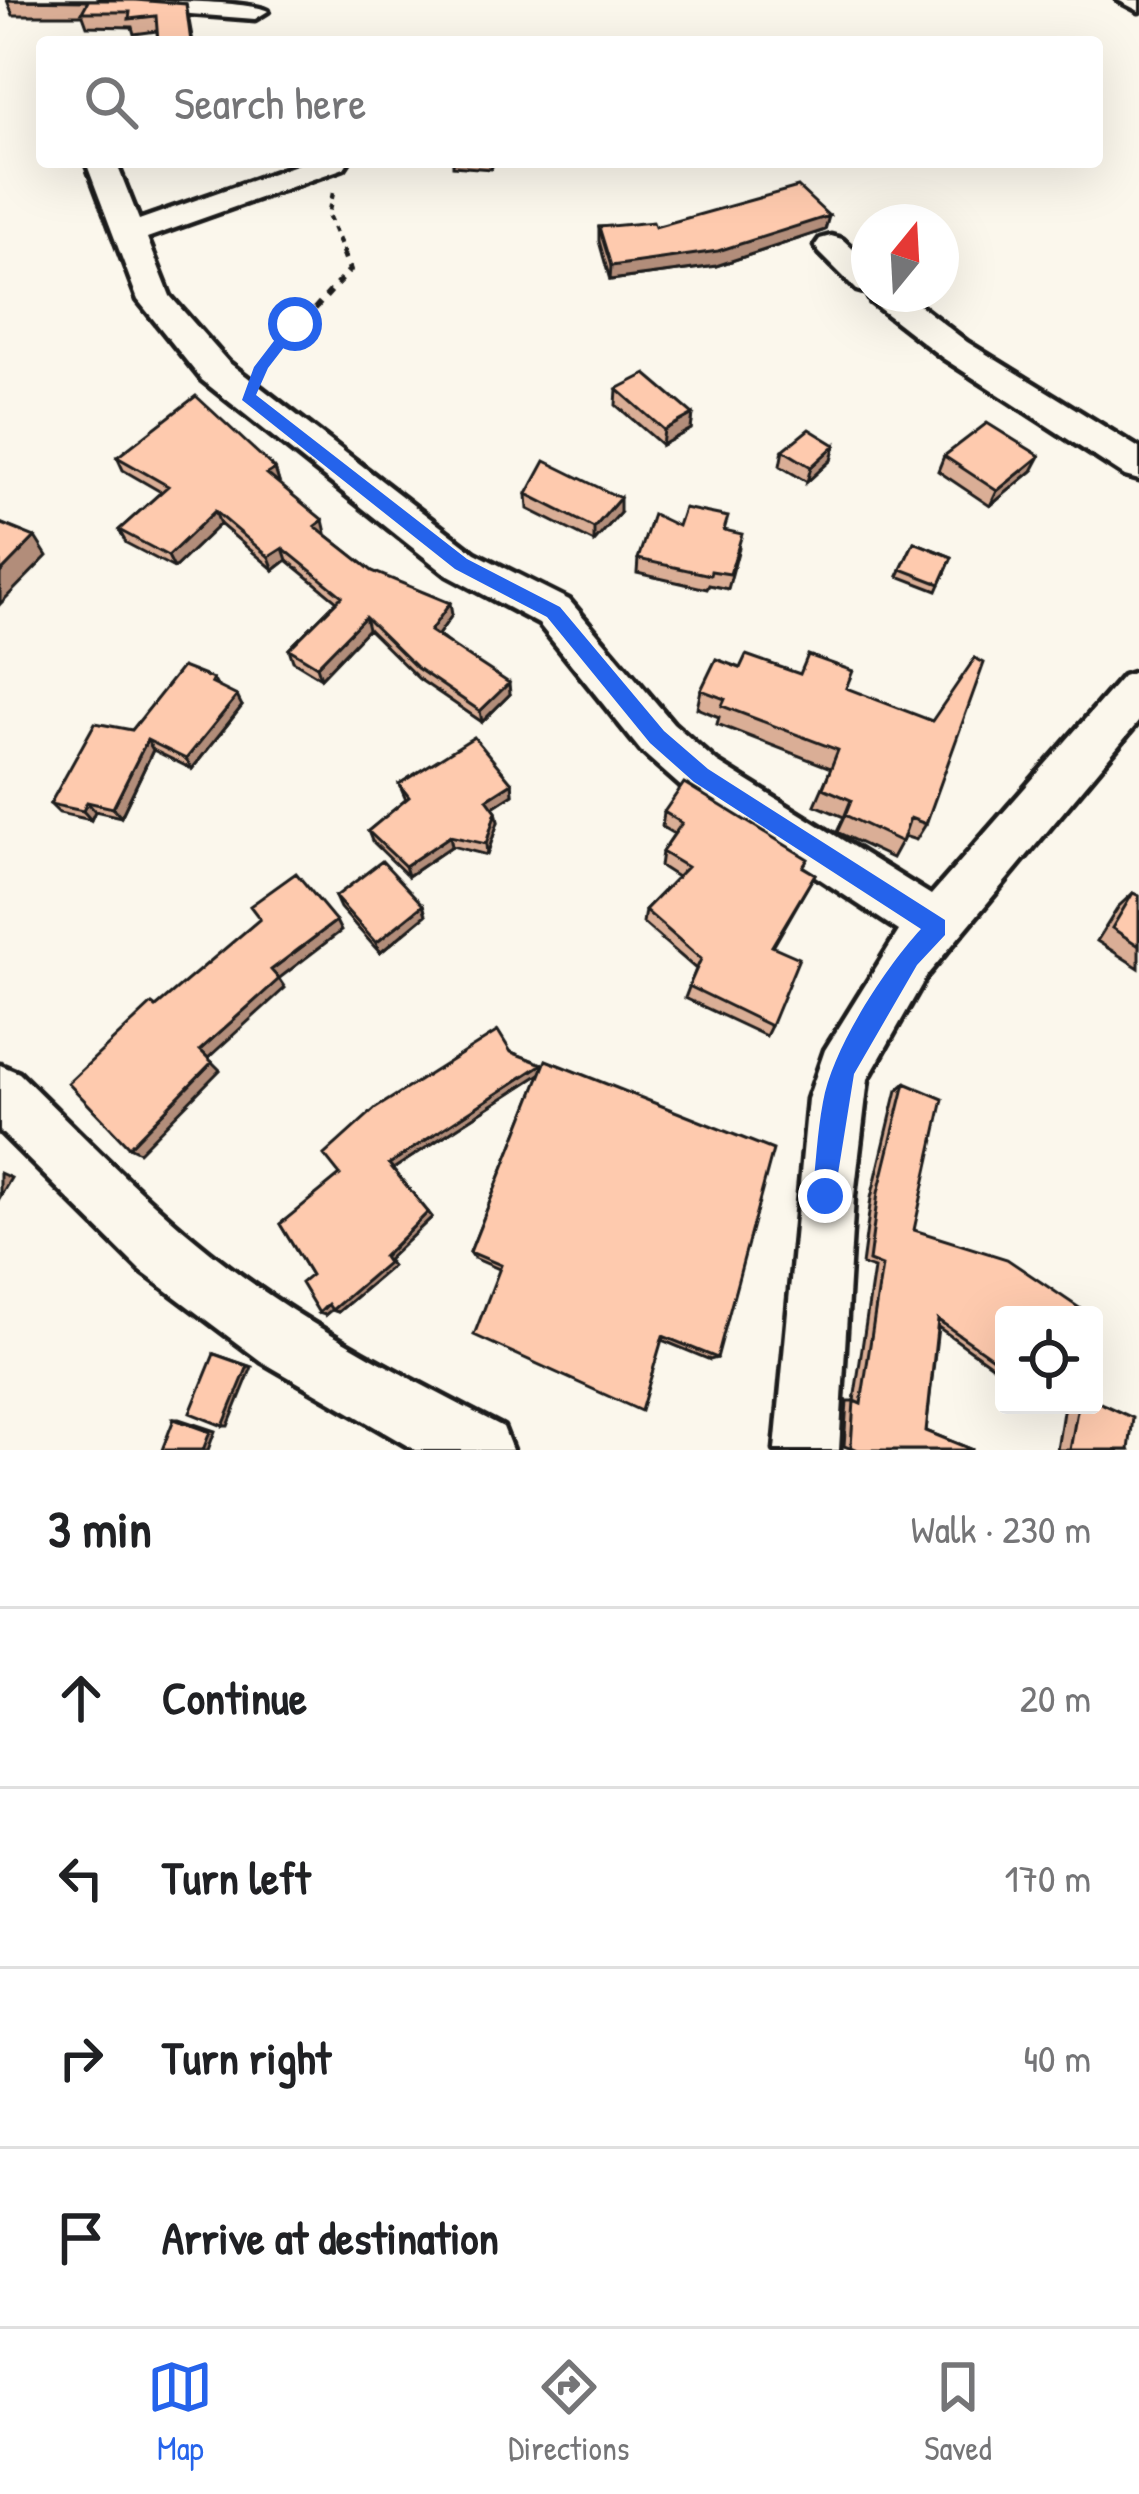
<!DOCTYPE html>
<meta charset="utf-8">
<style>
body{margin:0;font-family:"Patrick Hand",sans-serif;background:#f2f2f2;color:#202124}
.controls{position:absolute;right:36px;bottom:36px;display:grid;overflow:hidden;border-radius:12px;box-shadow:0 12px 48px #0002}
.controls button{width:108px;height:108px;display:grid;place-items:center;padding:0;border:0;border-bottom:3px solid #e0e0e0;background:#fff;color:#202124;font:60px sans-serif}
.compass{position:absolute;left:851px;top:204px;width:108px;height:108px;border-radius:50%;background:#fff;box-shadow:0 12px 48px #0002;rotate:18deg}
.stop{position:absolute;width:36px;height:36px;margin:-27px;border:9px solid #2563eb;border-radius:50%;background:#fff}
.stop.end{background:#2563eb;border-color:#fff;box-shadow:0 3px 12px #0008}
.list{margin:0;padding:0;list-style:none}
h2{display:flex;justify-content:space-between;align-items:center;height:156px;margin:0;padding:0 48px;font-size:51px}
h2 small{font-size:39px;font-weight:400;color:#757577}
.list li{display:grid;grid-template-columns:78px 1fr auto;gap:36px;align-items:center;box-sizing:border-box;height:180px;padding:0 48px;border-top:3px solid #e0e0e0}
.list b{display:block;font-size:45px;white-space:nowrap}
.list em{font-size:39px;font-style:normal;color:#757577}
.icon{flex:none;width:66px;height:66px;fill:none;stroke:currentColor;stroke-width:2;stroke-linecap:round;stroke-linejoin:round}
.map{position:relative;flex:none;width:1139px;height:1450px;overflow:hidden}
.search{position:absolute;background:#fff;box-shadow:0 12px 48px #0002;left:36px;right:36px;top:36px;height:132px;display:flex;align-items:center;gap:30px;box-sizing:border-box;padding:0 42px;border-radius:12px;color:#757577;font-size:45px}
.sheet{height:876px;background:#fff}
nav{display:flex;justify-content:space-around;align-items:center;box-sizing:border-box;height:168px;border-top:3px solid #e0e0e0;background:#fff;font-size:33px;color:#757577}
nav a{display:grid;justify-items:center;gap:6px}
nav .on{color:#2563eb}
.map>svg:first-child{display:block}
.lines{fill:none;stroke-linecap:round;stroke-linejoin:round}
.minor-casing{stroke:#1c1c1c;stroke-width:9}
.path-far1{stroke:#1c1c1c;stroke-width:4.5;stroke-dasharray:6 6;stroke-linecap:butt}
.path{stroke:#1c1c1c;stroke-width:6;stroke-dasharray:8 8;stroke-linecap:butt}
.minor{fill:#fbf7ec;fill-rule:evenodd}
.wall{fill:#daae96;stroke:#1c1c1c;stroke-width:3}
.shaded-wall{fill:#b28d7a;stroke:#1c1c1c;stroke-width:3}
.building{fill:#fecaae;stroke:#1c1c1c;stroke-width:3}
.route{fill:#2563eb}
</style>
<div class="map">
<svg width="1139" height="1450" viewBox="0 0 1139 1450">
<rect width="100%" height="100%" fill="#fbf7ec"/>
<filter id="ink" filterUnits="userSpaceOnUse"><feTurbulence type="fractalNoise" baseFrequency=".00833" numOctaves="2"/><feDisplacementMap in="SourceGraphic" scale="24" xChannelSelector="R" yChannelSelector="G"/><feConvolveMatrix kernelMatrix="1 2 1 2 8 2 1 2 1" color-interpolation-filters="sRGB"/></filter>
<g filter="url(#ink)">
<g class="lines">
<defs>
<path id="minor" d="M100 0C134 0 247 0 268 11L255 19 113 8Z
M1118 0H1139V11Z
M86 162H116L139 220 304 162H348L344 168 147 238 170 296 228 362 475 553 569 600 673 723 717 762 931 895 1123 676 1139 671V721L927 975 868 1079 854 1196 839 1450H775L808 1099 825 1050 899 931 685 790 641 751 539 624 447 575 202 380 138 300Z
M831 236 842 239 869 264V294H905L967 342 1139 448V480L1125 476 943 358 871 302 867 293 857 290 820 253 815 246 820 239Z
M0 1065 19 1073C91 1143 160 1217 242 1276 323 1335 414 1381 503 1427L512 1450H415L261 1361 141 1271 0 1131Z"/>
</defs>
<use href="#minor" class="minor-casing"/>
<path class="path-far1" d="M333 193 328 215 344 252"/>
<path class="path" d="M261 368 350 270 342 249"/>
<use href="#minor" class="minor"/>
</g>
<path class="wall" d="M7 0H135L186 4 193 42H158L157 31 134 34 132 27 87 26 83 15H13Z
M453 162H494L491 169 453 166Z
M599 227H655L825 230 716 266 610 280 599 241Z
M617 389 693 414 691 429 662 445 616 405Z
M835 445 831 460 807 482 780 466 783 450Z
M944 456 1032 471 990 506 938 471Z
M117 457 275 469 279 482 278 483 325 534 372 571 452 615 438 635 510 694 482 722 419 679 368 629 321 678 293 661 289 649 337 601 287 560 274 570 220 524 174 568 126 543 119 530 161 492 123 470Z
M527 494 620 513 594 542 528 509Z
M678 526 725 530 739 548 728 589 709 585 707 589 637 573 638 559Z
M914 542 952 557 937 591 898 576Z
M740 668 800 674 846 688 926 824 916 840 904 836 892 858 837 832 844 817 815 805 831 768 717 724 719 717 697 708 701 690Z
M213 679 217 686 242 706 192 769 153 750 121 817 95 811 91 820 59 813 50 804 132 730Z
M512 783 513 794 493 807 496 811 498 822 487 855 452 846 408 876 372 841 368 831 406 800 399 784Z
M664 812 804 867 815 874 773 947 771 1026 766 1036 685 998 696 969 643 923 645 910 677 877 660 866 662 852 674 834 662 827Z
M1133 893 1139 896V968L1097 941 1119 906Z
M335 897 423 905 426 915 380 953 340 908Z
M511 1052 542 1064 543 1069 717 1358 710 1360 662 1340 474 1258 470 1252 541 1073 393 1169 432 1217 387 1260 392 1266 338 1312 331 1309 325 1315 311 1275 280 1224Z
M905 1083 914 1230 1004 1315V1374L938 1327 926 1431 973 1450H854L844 1446 847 1401H854L874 1269 862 1265 871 1198 897 1090Z
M1064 1405H1094L1129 1450H1057Z"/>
<path class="shaded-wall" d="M829 216 825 230 716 266 610 280 611 266Z
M693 414 691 429 662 445 664 430Z
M835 445 831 460 807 482 811 467Z
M1040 456 1032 471 990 506 997 491Z
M275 469 279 482 271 487 267 474Z
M620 498V513L594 542V528Z
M215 511 220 524 174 568 168 556Z
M323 520 326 533 319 538 315 526Z
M35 537 47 556 0 604V573Z
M283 548 287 560 274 570 269 557Z
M450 603 452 615 433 642 430 631Z
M365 617 368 629 321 678 317 666Z
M509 683 510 694 482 722 480 711Z
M237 696 242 706 192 769 186 759Z
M147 740 153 750 121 817 113 808Z
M512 783 513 794 488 810 487 799Z
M87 802 95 811 91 820 83 811Z
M496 811 498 822 487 855 486 844Z
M450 836 452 846 408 876 405 866Z
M423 905 426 915 380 953 376 943Z
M336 921 341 931 277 980 271 970Z
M279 979 285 988 208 1058 200 1050Z
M212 1062 220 1070 139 1152 129 1147Z
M542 1064 543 1072 393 1169 389 1164Z
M0 1173 11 1178 0 1197Z
M428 1212 432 1217 387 1260 392 1266 338 1312 332 1310Z
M328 1304 335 1307 325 1315 319 1313Z
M214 1354 252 1367 228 1426H223Z
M174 1419H179L215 1431 208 1450H203Z"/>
<path class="building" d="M7 0H135L186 4 191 42H158L156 16 129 19 130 12H82L88 1Z
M798 187 829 216 718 251 611 266 599 227 653 222 655 227Z
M646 374 693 414 664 430 617 389Z
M196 396 275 469 267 474 323 520 315 526 372 571 450 603 430 631 509 683 480 711 417 668 365 617 317 666 289 649 342 596 283 548 269 557 215 511 168 556 119 530 168 486 117 457Z
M987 423 1040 456 997 491 944 456Z
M809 429 835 445 811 467 783 450Z
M545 461 620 498 594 528 527 494Z
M684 508 728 517 724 530 742 534 730 574 711 571 710 575 638 559 653 514 678 526Z
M0 523 35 537 0 573Z
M914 542 952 557 940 584 901 569Z
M746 655 800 674 808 655 853 671 846 688 932 721 975 658 984 663 926 824 910 818 902 842 845 815 851 800 823 788 838 750 722 706 725 699 701 690 716 659 740 668Z
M182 667 213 679 211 683 237 696 186 759 147 740 113 808 87 802 83 811 50 804 95 723 132 730Z
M474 737 512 783 487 799 496 811 486 844 450 836 405 866 368 831 409 797 399 784Z
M684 783 808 859 803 867 815 874 772 946 799 958 771 1026 689 986 701 959 645 910 687 867 662 852 682 823 664 812Z
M382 861 423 905 376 943 335 897Z
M296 873 336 921 271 970 279 979 200 1050 212 1062 129 1147 68 1083 152 1004 156 1007 260 919 250 906Z
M1133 893 1139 896V946L1112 928Z
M498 1031 511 1052 542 1064 389 1164 428 1212 383 1257 387 1263 332 1310 328 1304 319 1313 301 1283 311 1275 280 1224 340 1175 324 1155 376 1108Z
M546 1060 773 1150 717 1358 663 1336 641 1411 474 1335 501 1265 470 1252Z
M905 1083 943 1099 914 1230 1007 1259 1081 1309 1079 1315H1004V1366L938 1320 926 1431 973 1450H858L851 1447 854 1401 861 1404 882 1266 869 1261 878 1193Z
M214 1354 248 1366 223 1426 190 1413Z
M1094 1400 1133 1418 1129 1450H1070L1078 1405H1094Z
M174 1419 210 1432 203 1450H162Z"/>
</g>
<path class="route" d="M290 320 302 324 268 368 256 395 467 559 560 607 664 731 708 769 945 920V935L917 965 854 1074 833 1205 825 1209 816 1205 812 1196C816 1165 817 1133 823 1102 832 1049 885 968 921 929L694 782 650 743 547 617 455 569 242 400 254 367Z"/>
</svg>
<div class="controls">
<button><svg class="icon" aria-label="locate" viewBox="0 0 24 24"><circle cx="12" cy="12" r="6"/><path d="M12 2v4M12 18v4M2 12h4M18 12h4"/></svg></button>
</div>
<svg class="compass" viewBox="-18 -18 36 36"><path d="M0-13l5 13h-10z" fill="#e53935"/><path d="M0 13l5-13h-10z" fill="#757577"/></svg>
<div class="stop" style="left:295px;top:324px"></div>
<div class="stop end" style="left:825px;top:1196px"></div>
<div class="search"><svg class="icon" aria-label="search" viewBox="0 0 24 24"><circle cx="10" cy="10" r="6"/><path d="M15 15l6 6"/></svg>Search here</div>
</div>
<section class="sheet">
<h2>3 min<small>Walk · 230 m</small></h2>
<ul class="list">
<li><svg class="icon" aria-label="ahead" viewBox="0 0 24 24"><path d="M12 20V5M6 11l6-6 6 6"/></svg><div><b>Continue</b></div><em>20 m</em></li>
<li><svg class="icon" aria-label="left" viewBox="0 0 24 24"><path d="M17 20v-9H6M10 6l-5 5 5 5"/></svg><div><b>Turn left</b></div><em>170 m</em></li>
<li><svg class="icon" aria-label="right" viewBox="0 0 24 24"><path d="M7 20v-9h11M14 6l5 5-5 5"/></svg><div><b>Turn right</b></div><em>40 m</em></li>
<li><svg class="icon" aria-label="arrive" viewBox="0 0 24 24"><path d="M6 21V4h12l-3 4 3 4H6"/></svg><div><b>Arrive at destination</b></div></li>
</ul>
</section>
<nav>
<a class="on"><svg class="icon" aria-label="map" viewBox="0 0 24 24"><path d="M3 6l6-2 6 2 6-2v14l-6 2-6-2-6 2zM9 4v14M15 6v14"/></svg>Map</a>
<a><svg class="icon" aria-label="directions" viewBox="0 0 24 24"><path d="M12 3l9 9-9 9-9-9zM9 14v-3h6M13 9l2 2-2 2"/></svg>Directions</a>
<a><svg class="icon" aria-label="saved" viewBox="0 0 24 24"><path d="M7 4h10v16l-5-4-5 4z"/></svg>Saved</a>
</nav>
